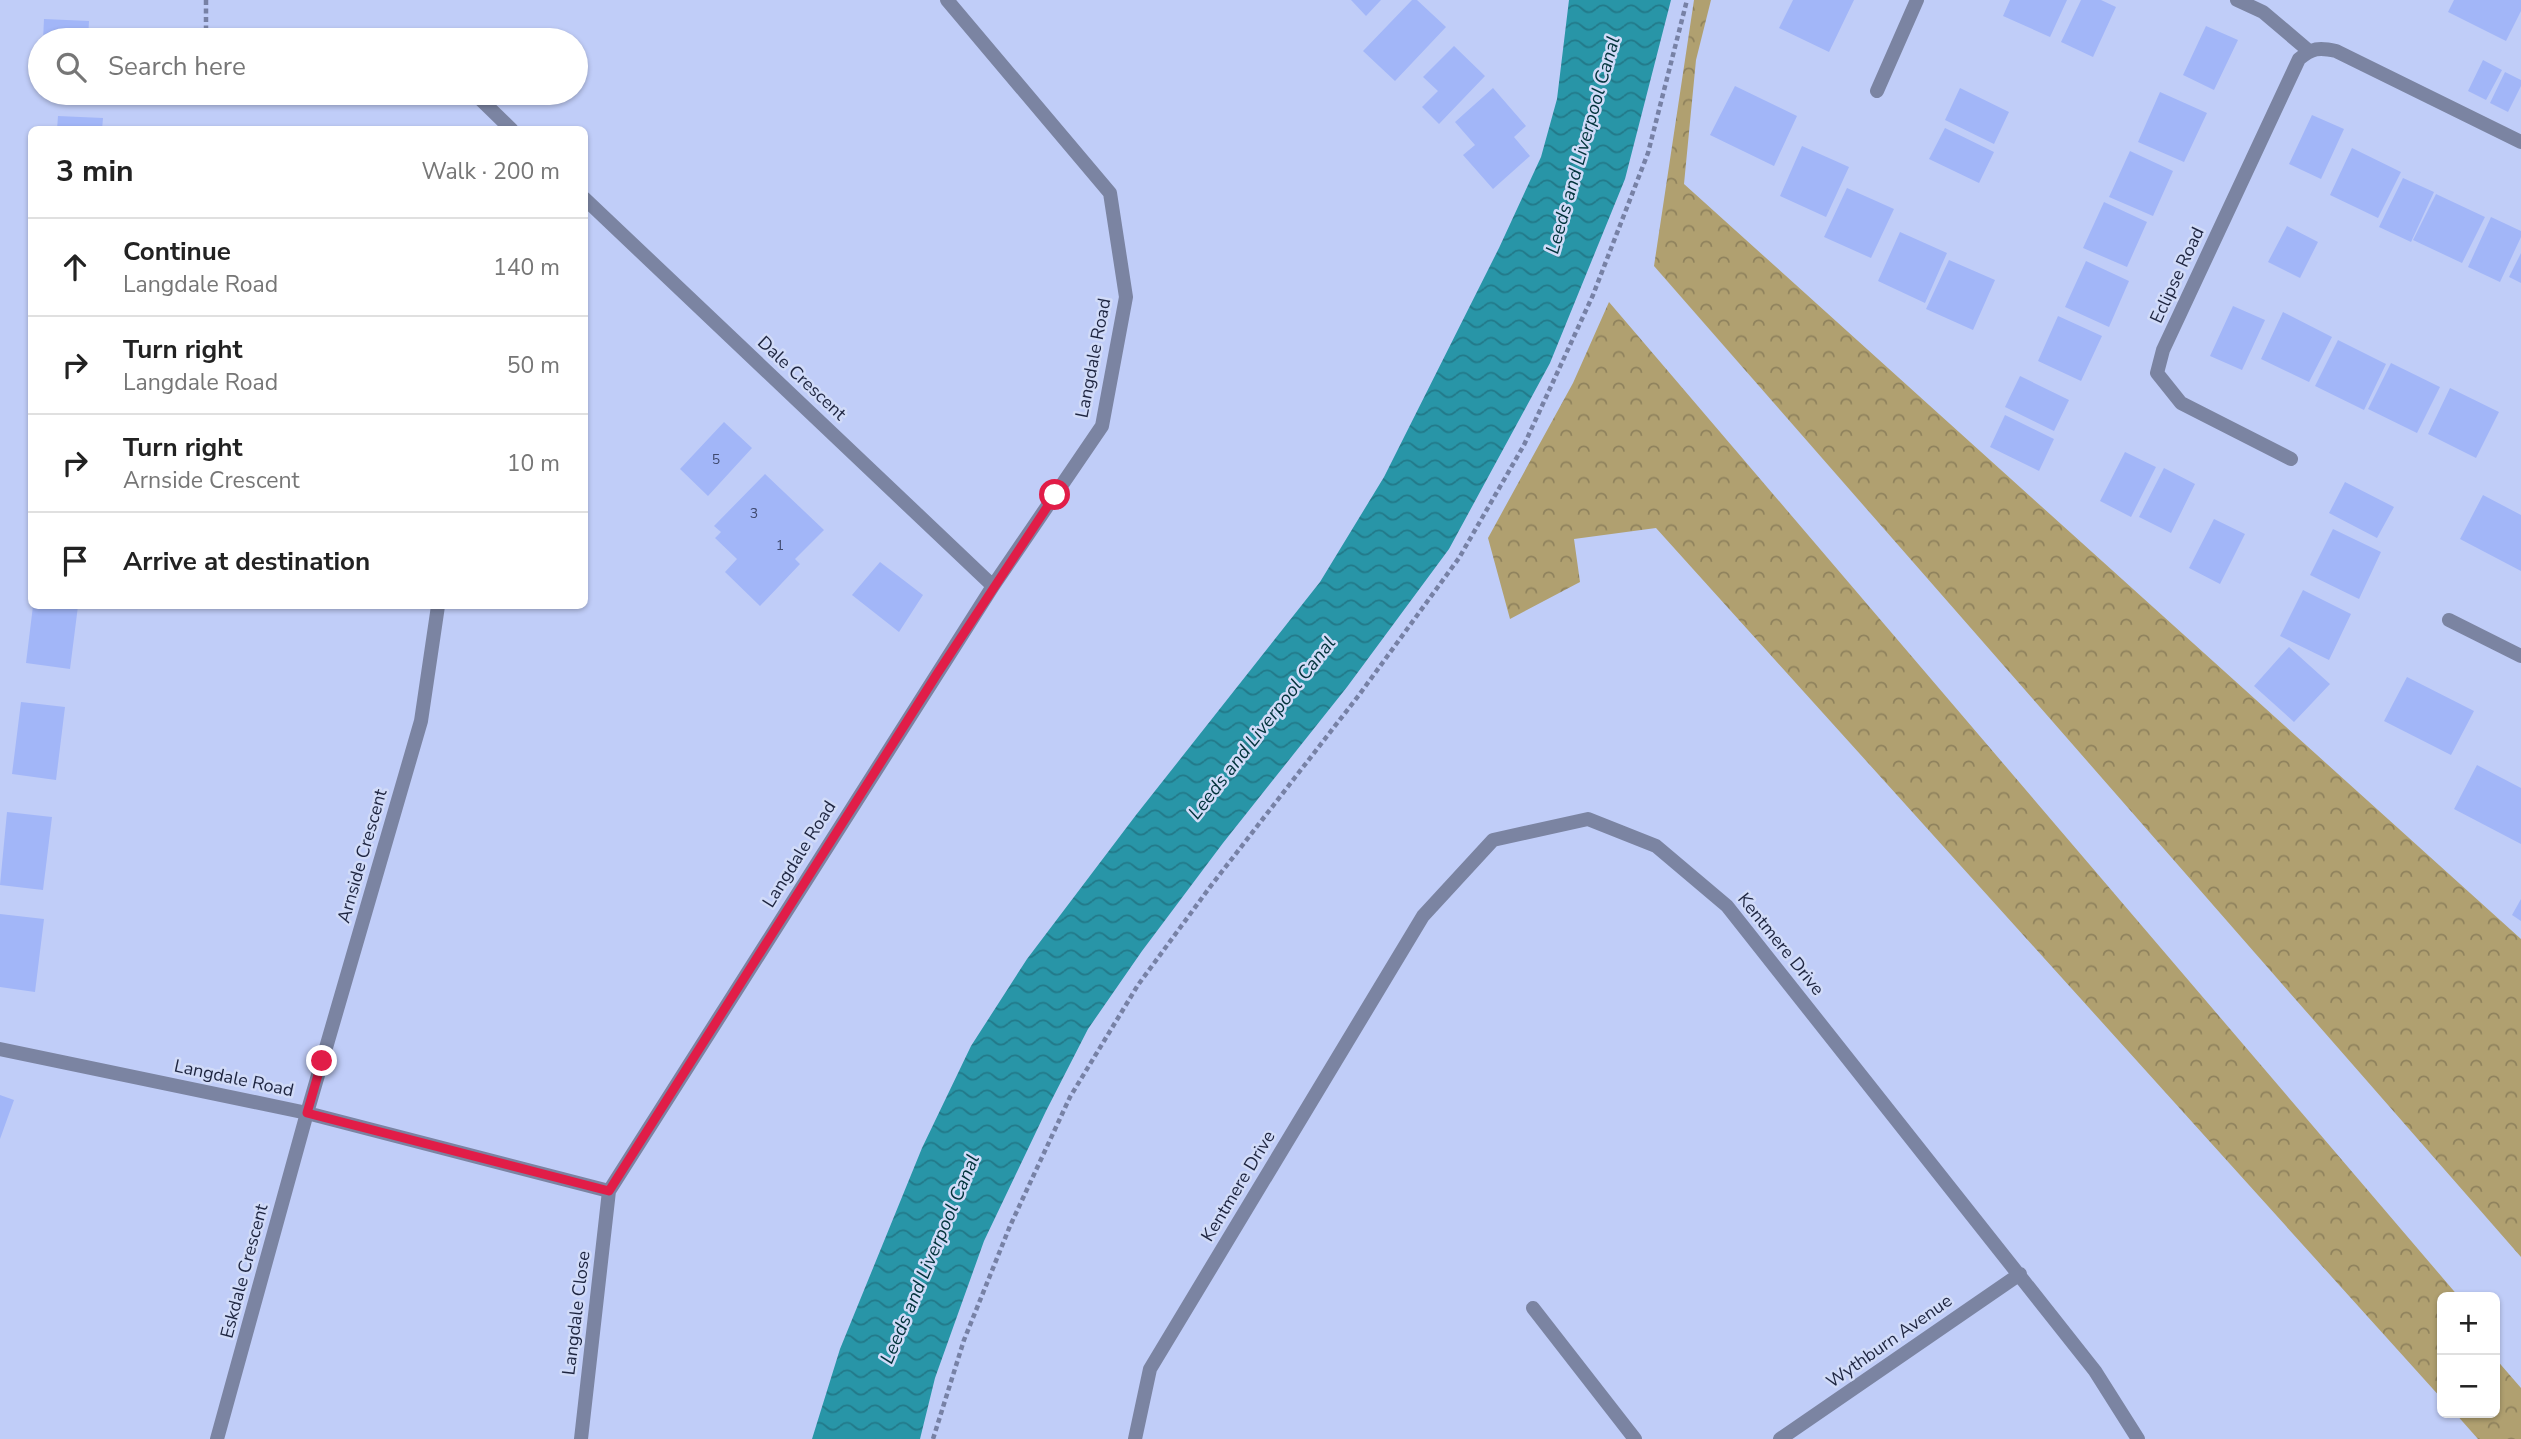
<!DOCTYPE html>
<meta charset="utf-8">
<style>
body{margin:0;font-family:"Nunito Sans",sans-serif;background:#f2f2f2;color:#222}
.controls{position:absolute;right:21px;bottom:21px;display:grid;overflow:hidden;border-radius:10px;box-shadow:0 2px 5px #0004}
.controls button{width:63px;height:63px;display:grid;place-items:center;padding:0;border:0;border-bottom:2px solid #e0e0e0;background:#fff;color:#222;font:35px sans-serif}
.stop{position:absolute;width:21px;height:21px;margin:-16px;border:5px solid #e11d48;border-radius:50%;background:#fff}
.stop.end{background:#e11d48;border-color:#fff;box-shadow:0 2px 7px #0008}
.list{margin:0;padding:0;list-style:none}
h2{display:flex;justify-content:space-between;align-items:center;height:91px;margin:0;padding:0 28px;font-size:30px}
h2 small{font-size:23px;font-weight:400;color:#767676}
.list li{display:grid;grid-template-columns:46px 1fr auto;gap:21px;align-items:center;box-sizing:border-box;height:98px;padding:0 28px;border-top:2px solid #e0e0e0}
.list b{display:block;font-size:26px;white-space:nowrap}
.list p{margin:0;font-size:23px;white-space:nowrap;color:#767676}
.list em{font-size:23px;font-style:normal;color:#767676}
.icon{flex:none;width:38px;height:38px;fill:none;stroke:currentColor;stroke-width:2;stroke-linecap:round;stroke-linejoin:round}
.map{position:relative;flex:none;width:2521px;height:1439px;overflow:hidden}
.search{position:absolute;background:#fff;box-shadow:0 2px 5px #0004;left:28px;top:28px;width:560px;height:77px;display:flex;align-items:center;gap:18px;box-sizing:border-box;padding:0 24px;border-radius:38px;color:#767676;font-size:26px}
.panel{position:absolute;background:#fff;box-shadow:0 2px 5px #0004;left:28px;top:126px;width:560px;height:483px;border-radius:10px}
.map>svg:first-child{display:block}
.forest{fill:url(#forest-crowns)}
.water{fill:url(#water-waves)}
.building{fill:#a2b6f8}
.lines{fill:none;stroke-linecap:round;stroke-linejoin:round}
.path{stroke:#7781a5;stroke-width:4.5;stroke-dasharray:5 3.5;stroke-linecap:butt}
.minor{stroke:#7b84a2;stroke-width:14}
.route{stroke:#e11d48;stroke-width:9}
.labels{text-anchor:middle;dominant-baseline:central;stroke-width:5;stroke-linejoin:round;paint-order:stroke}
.number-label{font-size:14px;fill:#3f496e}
.street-label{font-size:18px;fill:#1e2540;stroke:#d1dbf8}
.water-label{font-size:19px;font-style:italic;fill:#01333b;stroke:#d1dbf8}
</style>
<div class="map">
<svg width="2521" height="1439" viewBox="0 0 2521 1439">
<defs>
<pattern id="forest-crowns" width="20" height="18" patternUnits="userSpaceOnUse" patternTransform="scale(1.75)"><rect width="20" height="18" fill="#b0a070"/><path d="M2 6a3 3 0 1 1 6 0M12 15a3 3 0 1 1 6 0" fill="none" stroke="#8f825d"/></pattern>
<pattern id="water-waves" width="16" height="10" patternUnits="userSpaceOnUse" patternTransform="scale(1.75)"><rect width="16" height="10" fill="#2895a7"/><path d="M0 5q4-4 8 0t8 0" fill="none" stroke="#227989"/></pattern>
</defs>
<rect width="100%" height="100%" fill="#c0cdf8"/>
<path class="forest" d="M1694 0H1711L1696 60 1684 184 2521 939V1257L1654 266Z
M1609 302 2459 1297H2442V1399L1656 528 1574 539 1580 582 1510 619 1488 538 1573 383Z
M2495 1358 2521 1388V1439H2478L2455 1413H2495Z"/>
<path class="water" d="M1569 0H1671L1625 179 1550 363 1449 549 1347 687 1223 843 1142 951 1088 1029 1046 1111 984 1241 935 1378 920 1439H812L840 1349 922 1148 971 1046 1027 959 1136 815 1320 582 1384 477 1499 248 1541 157 1557 99Z"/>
<path class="building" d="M1351 0H1381L1366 16Z
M1412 0H1417L1446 27 1395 81 1363 51Z
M1793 0H1854L1829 52 1779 28Z
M2010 0H2067L2050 37 2003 16Z
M2081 0H2101L2116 7 2093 57 2061 42Z
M2454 0H2521V11L2506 41 2448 12Z
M44 19 89 21 88 40H43Z
M2206 26 2238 40 2214 90 2183 75Z
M1454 46 1485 76 1439 124 1422 107 1438 91 1423 77Z
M2483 60 2502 70 2486 100 2468 91Z
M2505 72 2521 80V86L2508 112 2490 103Z
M1735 86 1797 116 1774 166 1710 135Z
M1493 88 1526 126 1514 137 1530 156 1493 189 1463 155 1475 145 1455 122Z
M1960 88 2009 112 1994 144 1945 120Z
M2160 92 2207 113 2184 162 2138 142Z
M2312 115 2344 129 2321 179 2289 164Z
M58 116 103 118 102 130H57Z
M1945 128 1994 152 1979 183 1929 159Z
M1802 146 1849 167 1826 217 1780 196Z
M2352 148 2401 172 2378 218 2330 195Z
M2130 151 2173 171 2153 216 2109 197Z
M2403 178 2434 192 2411 242 2379 227Z
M1847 188 1894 209 1871 258 1824 237Z
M2436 194 2485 217 2462 263 2413 240Z
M2104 202 2147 222 2127 267 2083 248Z
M2491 217 2521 231V237L2500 282 2468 267Z
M2287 226 2318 242 2300 278 2268 262Z
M1900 232 1947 253 1925 303 1878 281Z
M2521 253V283L2509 277Z
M1949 260 1995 280 1973 330 1926 309Z
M2086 261 2129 281 2109 327 2065 307Z
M2233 306 2265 320 2242 370 2210 356Z
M2283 312 2332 337 2309 382 2261 359Z
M2058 316 2102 336 2081 381 2038 361Z
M2338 340 2386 364 2364 410 2315 386Z
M2391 363 2440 387 2417 433 2368 409Z
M2020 376 2069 400 2054 431 2005 407Z
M2450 388 2499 412 2476 458 2428 434Z
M2005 415 2054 439 2039 471 1990 447Z
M724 422 752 448 708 496 680 469Z
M2125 452 2156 467 2131 517 2100 501Z
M2164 468 2195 484 2171 533 2139 517Z
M765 474 824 530 795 559 800 564 760 606 725 572 737 559 715 538 721 532 714 526Z
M2345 482 2394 507 2377 538 2329 513Z
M2483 495 2521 515V571L2460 539Z
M2214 519 2245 534 2220 584 2189 568Z
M2333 529 2381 552 2359 599 2310 575Z
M880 562 923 595 899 632 852 595Z
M2303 590 2351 614 2329 660 2280 636Z
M33 606H78L70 669 26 663Z
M2289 647 2330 684 2294 722 2254 686Z
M2407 677 2474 711 2451 755 2384 721Z
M21 702 65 707 56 780 12 774Z
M2477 765 2521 788V844L2454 809Z
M7 812 52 817 43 890 0 885Z
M2521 899V921L2512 915Z
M0 914 44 919 35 992 0 987Z
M0 1095 14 1100 0 1139Z"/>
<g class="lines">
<path class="path" d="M206 0V40
M933 1439 964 1340 1010 1226 1070 1097 1138 985 1210 887 1359 695 1459 558 1524 445 1593 295 1648 153 1687 0"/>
<path class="minor" d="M2237 0 2263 12 2309 51
M1877 91 1917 0
M474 93 512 130
M584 198 993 586
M2291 459 2181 403 2157 373 2163 350 2299 59C2312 48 2319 47 2336 51L2521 142
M2449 620 2521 656
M0 1049 307 1113 609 1191 993 586 1102 426 1126 297 1110 193 947 0
M1533 1308 1635 1439
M217 1439 307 1113 421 721 438 606
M581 1439 609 1191
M1135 1439 1150 1369 1423 916 1493 840 1588 819 1656 846 1727 906 2095 1371 2138 1439
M1780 1439 2020 1274"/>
</g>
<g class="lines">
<path class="route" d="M322 1061 307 1113 609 1191 937 674 1055 495"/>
</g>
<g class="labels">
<g class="number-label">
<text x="716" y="459">5</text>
<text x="754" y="513">3</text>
<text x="780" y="545">1</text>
</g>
<g class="street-label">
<text transform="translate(2177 275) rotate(-65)">Eclipse Road</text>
<text transform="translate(1093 358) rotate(-79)">Langdale Road</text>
<text transform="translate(802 378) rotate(43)">Dale Crescent</text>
<text transform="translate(799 854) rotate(-58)">Langdale Road</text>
<text transform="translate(362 856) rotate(-74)">Arnside Crescent</text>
<text transform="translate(1781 944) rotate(51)">Kentmere Drive</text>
<text transform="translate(234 1078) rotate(12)">Langdale Road</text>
<text transform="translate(1238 1186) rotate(-59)">Kentmere Drive</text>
<text transform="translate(244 1271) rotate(-75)">Eskdale Crescent</text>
<text transform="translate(576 1313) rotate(-83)">Langdale Close</text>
<text transform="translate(1889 1341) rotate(-35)">Wythburn Avenue</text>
</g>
<g class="water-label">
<text transform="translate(1583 145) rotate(-74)">Leeds and Liverpool Canal</text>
<text transform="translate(1262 728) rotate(-52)">Leeds and Liverpool Canal</text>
<text transform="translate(930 1259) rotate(-67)">Leeds and Liverpool Canal</text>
</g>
</g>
</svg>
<div class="controls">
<button>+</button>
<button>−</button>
</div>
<div class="stop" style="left:1055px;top:495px"></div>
<div class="stop end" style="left:322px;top:1061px"></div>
<div class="search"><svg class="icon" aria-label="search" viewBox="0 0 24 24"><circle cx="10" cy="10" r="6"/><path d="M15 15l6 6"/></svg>Search here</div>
<section class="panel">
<h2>3 min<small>Walk · 200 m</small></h2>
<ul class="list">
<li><svg class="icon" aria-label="ahead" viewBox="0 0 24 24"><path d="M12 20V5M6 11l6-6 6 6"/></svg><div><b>Continue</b><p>Langdale Road</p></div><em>140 m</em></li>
<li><svg class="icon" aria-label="right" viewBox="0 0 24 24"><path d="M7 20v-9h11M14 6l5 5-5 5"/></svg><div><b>Turn right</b><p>Langdale Road</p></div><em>50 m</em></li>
<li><svg class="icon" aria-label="right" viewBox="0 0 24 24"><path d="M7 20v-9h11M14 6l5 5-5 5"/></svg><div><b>Turn right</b><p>Arnside Crescent</p></div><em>10 m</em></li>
<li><svg class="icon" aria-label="arrive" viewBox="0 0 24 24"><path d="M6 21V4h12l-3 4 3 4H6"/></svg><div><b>Arrive at destination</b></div></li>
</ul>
</section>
</div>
